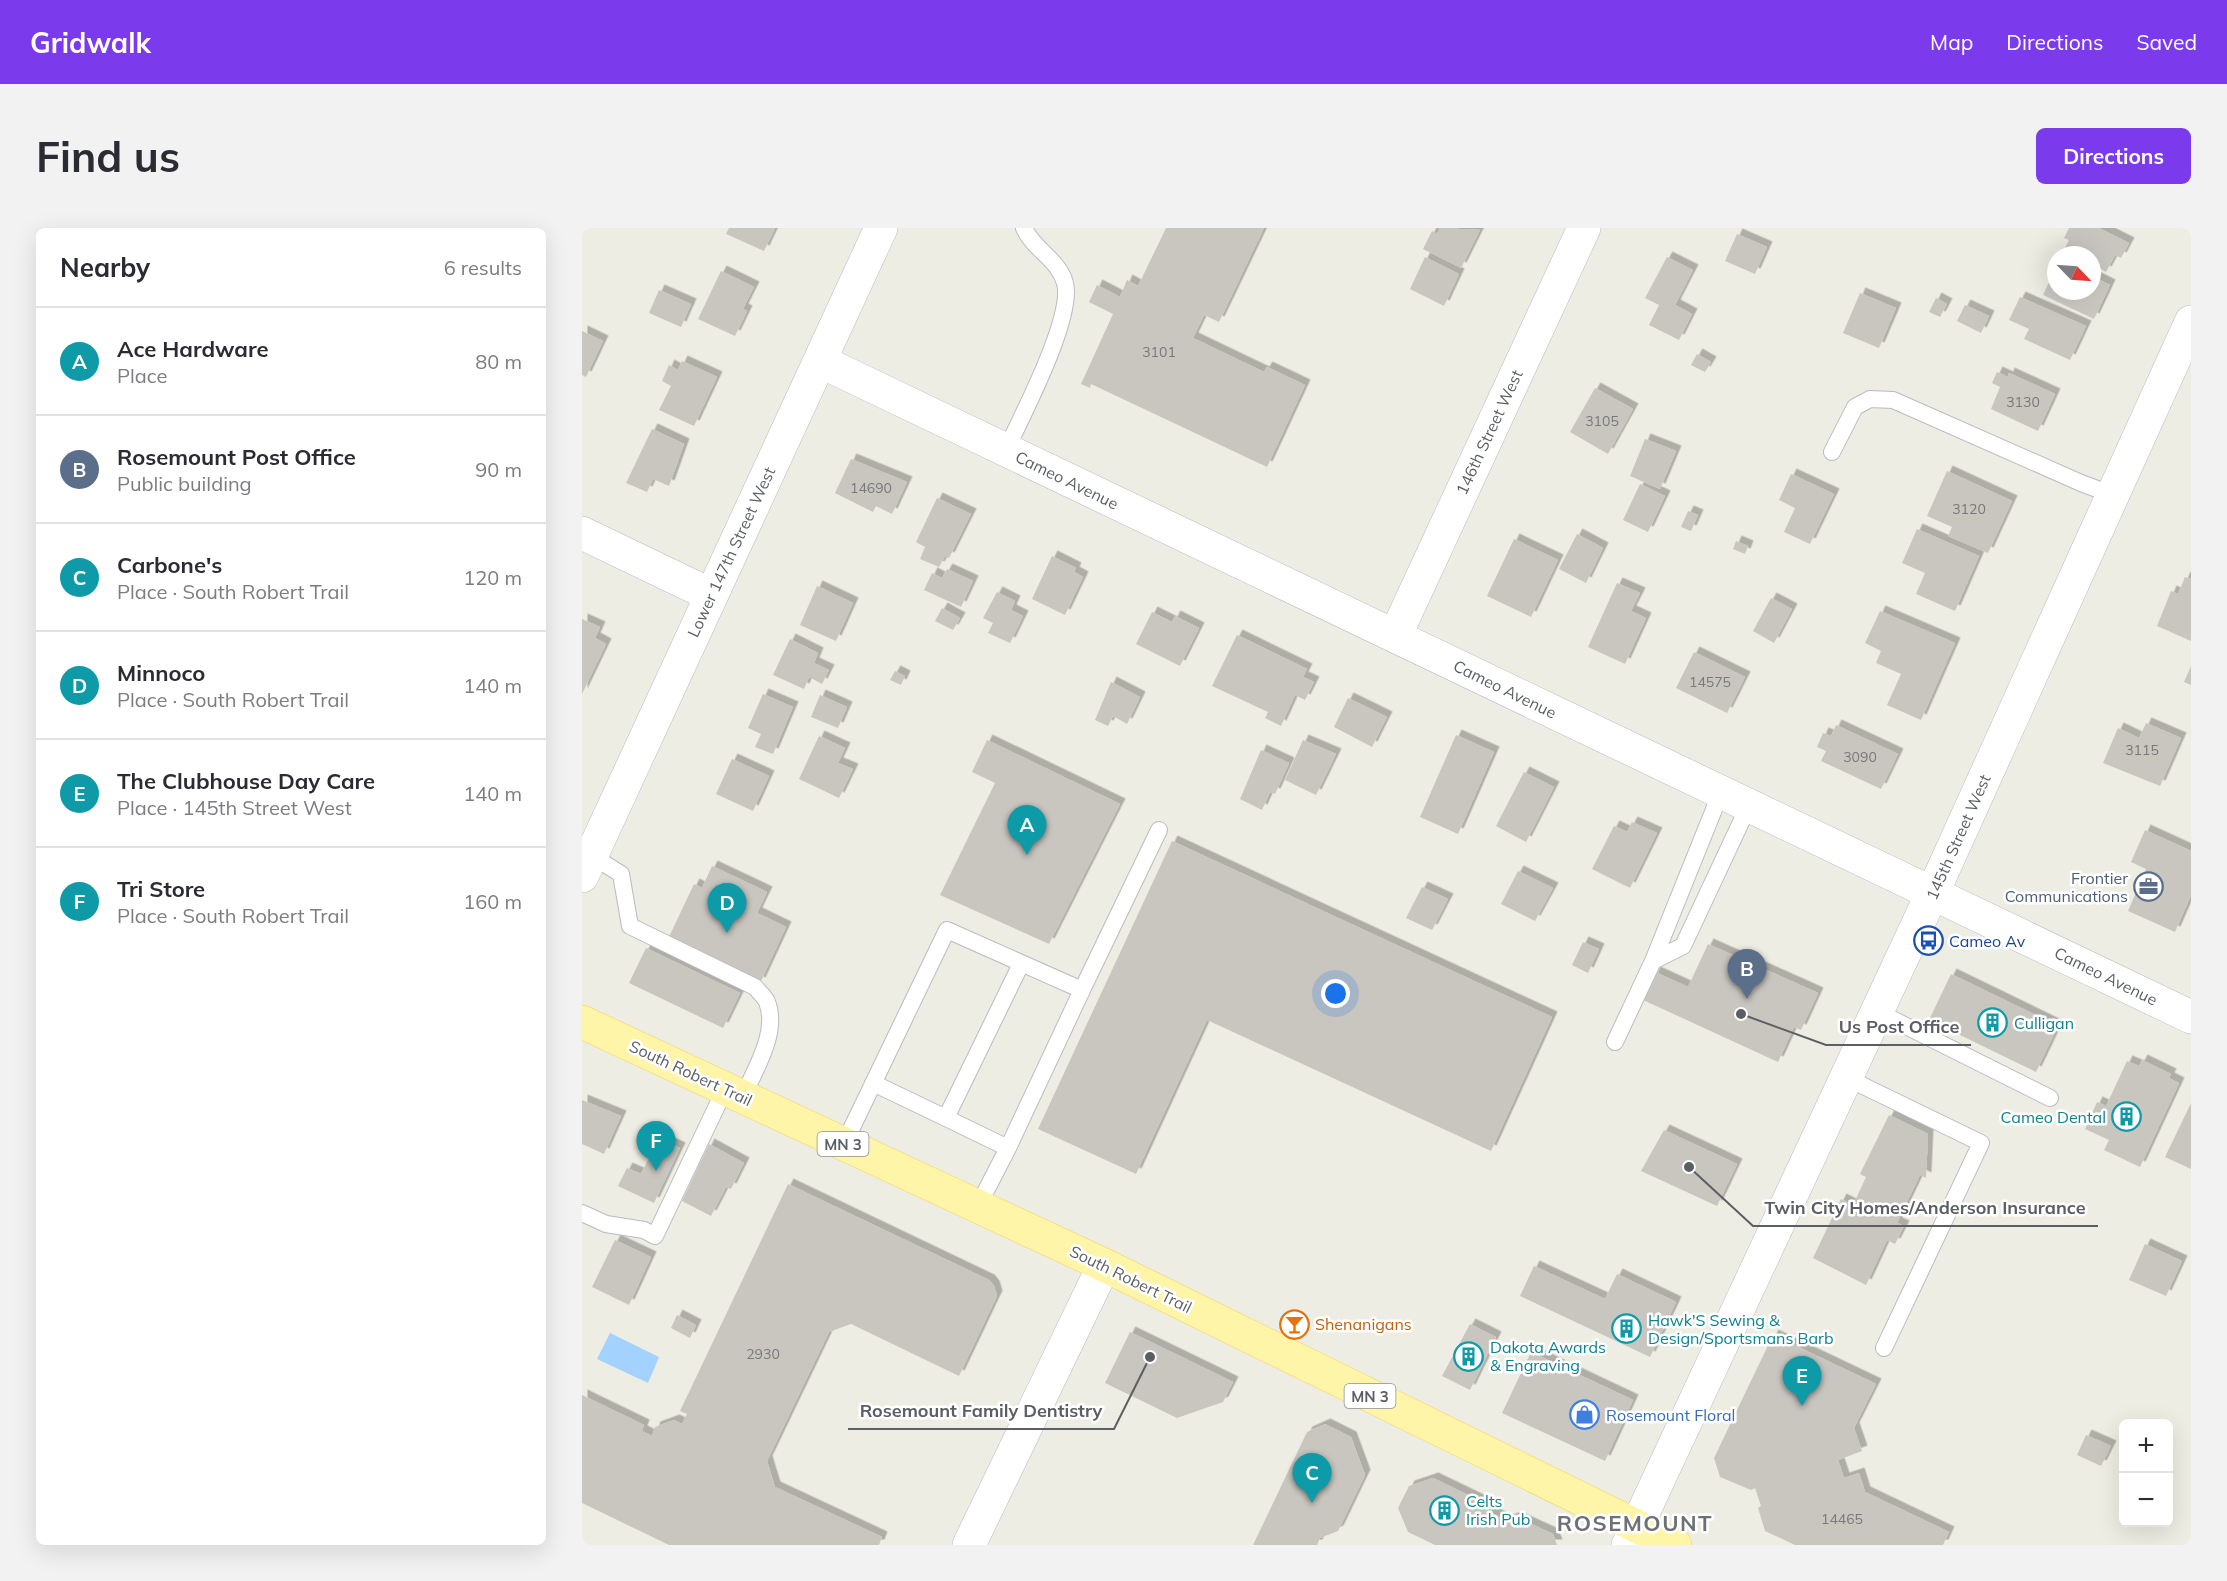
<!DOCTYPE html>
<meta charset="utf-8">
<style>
body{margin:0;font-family:Mulish,sans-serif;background:#f2f2f3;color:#2b2b33}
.controls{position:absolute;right:18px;bottom:18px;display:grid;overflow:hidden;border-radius:9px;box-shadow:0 6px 24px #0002}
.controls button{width:54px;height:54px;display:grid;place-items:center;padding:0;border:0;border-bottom:2px solid #e1e1e2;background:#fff;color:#2b2b33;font:30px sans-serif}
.compass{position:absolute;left:1465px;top:18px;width:54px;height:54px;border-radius:50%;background:#fff;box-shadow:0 6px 24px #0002;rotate:115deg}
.you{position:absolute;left:754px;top:766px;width:21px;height:21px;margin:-15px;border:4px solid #fff;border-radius:50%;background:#1a73e8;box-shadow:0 0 0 9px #1a73e833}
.badge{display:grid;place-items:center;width:39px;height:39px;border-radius:50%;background:#7c3aed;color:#fff;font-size:20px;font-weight:700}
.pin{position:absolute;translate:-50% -50px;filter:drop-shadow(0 2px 3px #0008)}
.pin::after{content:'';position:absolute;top:32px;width:21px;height:18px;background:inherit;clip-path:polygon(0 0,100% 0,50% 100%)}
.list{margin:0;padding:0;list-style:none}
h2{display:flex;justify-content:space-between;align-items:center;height:78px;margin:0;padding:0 24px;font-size:26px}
h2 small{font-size:20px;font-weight:400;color:#7c7c81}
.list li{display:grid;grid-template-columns:39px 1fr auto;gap:18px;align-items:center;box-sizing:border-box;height:108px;padding:0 24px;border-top:2px solid #e1e1e2}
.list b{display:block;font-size:22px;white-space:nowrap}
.list p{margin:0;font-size:20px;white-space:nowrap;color:#7c7c81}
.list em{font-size:20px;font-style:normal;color:#7c7c81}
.map{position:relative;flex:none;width:1609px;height:1317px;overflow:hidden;border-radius:9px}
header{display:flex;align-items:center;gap:36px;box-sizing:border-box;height:84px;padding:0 30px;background:#7c3aed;color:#fff}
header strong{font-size:28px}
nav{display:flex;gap:33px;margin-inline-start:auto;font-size:21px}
.intro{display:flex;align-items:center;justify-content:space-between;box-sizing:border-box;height:144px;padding:0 36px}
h1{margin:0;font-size:42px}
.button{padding:15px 27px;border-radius:9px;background:#7c3aed;color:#fff;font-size:21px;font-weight:700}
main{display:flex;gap:36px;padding:0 36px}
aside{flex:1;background:#fff;border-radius:9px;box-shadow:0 6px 24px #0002}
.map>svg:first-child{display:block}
.water{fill:#a3d2ff}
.building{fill:#c9c6c0;filter:url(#shadow)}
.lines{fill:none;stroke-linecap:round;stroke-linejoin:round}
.lane-casing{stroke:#b8bbc0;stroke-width:18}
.street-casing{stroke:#b8bbc0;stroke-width:34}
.secondary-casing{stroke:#b9bcc2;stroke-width:34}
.primary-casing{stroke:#f4d057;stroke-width:34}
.lane{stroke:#fff;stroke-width:16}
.street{stroke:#fff;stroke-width:33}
.secondary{stroke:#fff;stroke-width:33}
.primary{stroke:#fff5a8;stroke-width:33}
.labels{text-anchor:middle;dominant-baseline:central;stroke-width:5;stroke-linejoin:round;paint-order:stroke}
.number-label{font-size:14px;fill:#76797b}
.shield{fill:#fff;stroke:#8c8f92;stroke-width:1.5}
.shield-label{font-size:15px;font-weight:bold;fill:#5b5f64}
.street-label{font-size:16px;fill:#5b5f64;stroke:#fff}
.service-label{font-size:16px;fill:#4e5e75;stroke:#fff;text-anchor:end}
.transit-label{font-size:16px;fill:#164399;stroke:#fff;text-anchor:start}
.culture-label{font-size:16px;fill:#0d838f;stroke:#fff;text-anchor:start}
.food-label{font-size:16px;fill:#c56008;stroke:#fff;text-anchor:start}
.shop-label{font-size:16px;fill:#366cbe;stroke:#fff;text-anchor:start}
.district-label{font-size:22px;font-weight:bold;letter-spacing:1.5px;fill:#6c7176;stroke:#fff}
.leader{fill:none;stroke:#5b5f64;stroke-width:2}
.callout-dot{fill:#5b5f64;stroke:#fff;stroke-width:2}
.callout-label{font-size:18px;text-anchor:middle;font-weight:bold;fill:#5b5f64;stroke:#fff;stroke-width:5;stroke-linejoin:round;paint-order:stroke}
</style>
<header>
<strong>Gridwalk</strong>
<nav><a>Map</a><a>Directions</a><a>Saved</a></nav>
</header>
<div class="intro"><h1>Find us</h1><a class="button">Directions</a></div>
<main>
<aside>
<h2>Nearby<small>6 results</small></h2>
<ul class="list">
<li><span class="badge" style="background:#0f9aa8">A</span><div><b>Ace Hardware</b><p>Place</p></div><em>80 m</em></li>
<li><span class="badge" style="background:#5c6f8a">B</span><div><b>Rosemount Post Office</b><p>Public building</p></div><em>90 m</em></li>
<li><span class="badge" style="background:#0f9aa8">C</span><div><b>Carbone's</b><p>Place · South Robert Trail</p></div><em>120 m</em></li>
<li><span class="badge" style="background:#0f9aa8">D</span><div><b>Minnoco</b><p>Place · South Robert Trail</p></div><em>140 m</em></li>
<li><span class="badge" style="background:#0f9aa8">E</span><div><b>The Clubhouse Day Care</b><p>Place · 145th Street West</p></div><em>140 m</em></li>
<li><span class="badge" style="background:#0f9aa8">F</span><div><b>Tri Store</b><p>Place · South Robert Trail</p></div><em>160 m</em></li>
</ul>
</aside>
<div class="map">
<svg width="1609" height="1317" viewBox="0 0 1609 1317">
<defs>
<filter id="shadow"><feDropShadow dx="5.5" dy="-5.5" stdDeviation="0" flood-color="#0004"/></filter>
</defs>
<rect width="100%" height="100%" fill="#eeede3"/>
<path class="water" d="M28 1105 77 1129 66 1155 15 1131Z"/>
<path class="building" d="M147 0H193L182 23 144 6Z
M584 0H682L637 94 622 87 611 110 682 144 685 139 723 157 685 239 509 156 508 160 499 156 531 86 507 74 515 57 538 69 545 52 556 58Z
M858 0 898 2 879 40 841 21 850 3 855 6Z
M1487 0H1517L1547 15 1539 30 1533 27 1524 44 1510 36V27H1491L1482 22 1487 12 1482 10Z
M1155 6 1185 19 1173 46 1143 33Z
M843 29 877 46 862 78 828 61Z
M1085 29 1111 42 1093 77 1110 86 1097 112 1067 97 1077 77 1063 70Z
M1474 39V63H1510V48L1528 57 1512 91 1461 67Z
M139 43 172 59 161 81 165 83 153 108 116 91Z
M77 62 109 76 99 99 67 85Z
M1278 65 1314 80 1297 120 1261 105Z
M1438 69 1504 98 1488 132 1442 111 1447 101 1427 92Z
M1354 70 1365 76 1358 89 1347 84Z
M1383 77 1407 88 1399 105 1375 93Z
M0 103 21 113 4 149 0 147Z
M1115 126 1129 134 1123 144 1109 137Z
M100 133 135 149 112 198 77 182 89 158 80 153 87 137 96 142Z
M1415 144 1426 149 1427 145 1473 166 1456 203 1409 181 1418 159 1410 155Z
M1013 160 1051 181 1026 226 988 204Z
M70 201 102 216 87 258 71 251 65 264 44 255Z
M1063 211 1094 223 1078 261 1048 248Z
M269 231 325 254 310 286 294 278 291 284 253 265Z
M1365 243 1430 273 1406 325 1366 308 1370 299 1345 288Z
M1209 246 1252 266 1228 316 1202 304 1213 280 1197 272Z
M1058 256 1083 268 1066 304 1041 292Z
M355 270 389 286 367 330 363 328 357 339 338 331 343 319 334 314Z
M1106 283 1116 287 1109 303 1099 299Z
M1335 301 1397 328 1373 383 1334 366 1343 345 1320 335Z
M995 306 1021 320 1004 355 977 341Z
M932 311 976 332 949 389 905 368Z
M1154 313 1166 318 1163 326 1151 321Z
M470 328 494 340 492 344 501 349 483 387 450 371Z
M365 341 391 353 379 379 342 362 350 345 360 350Z
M1603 349 1609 351V413L1575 398 1589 363 1596 366Z
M1035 355 1058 365 1049 383 1064 390 1043 436 1006 419Z
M235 358 271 375 254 413 218 397Z
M415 364 433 373 429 382 441 388 428 415 406 405 411 395 401 390Z
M1189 370 1210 381 1192 415 1171 403Z
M360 380 378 390 371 402 353 393Z
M1298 383 1373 415 1339 492 1305 477 1319 446 1294 435 1299 423 1283 415Z
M570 384 590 394 593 388 617 400 598 438 554 416Z
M0 391 18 399 13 410 24 416 0 466Z
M655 407 725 441 721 449 732 454 723 472 713 467 699 498 683 490 686 484 630 458Z
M208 411 236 425 232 435 247 442 240 456 227 449 222 461 191 447Z
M1112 424 1163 449 1145 485 1094 460Z
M1609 438V457L1602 454Z
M313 443 323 448 319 457 308 452Z
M529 454 558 469 545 496 531 488 526 498 513 492Z
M181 466 211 479 191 526 173 519 179 506 166 500Z
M238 467 265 479 256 500 229 489Z
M766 470 805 489 790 519 752 499Z
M1564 495 1599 510 1578 558 1521 535 1536 500 1557 510Z
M1254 497 1316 526 1299 561 1239 533 1244 523 1235 519 1241 505 1249 508Z
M874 507 912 524 876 606 838 589Z
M237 508 263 520 256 535 271 541 257 570 217 551Z
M405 512 538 576 467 716 358 667 413 555 390 544Z
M721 512 754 526 734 567 703 552Z
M679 522 707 535 693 566 688 564 680 582 658 571Z
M150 531 187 548 171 583 134 566Z
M942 544 972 559 944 614 914 598Z
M1050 594 1075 605 1048 660 1010 641 1032 598 1045 604Z
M1563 602 1609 623V667L1593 704 1546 683 1564 641 1549 634Z
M590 613 970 789 909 923 625 792 554 946 456 901Z
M130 638 185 664 175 685 204 699 178 755 86 711 112 656 120 660Z
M936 643 971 660 953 693 919 676Z
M840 659 866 671 850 702 824 690Z
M1001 714 1017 721 1006 745 990 737Z
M1126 716 1236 765 1219 802 1212 799 1196 834 1061 772 1073 744 1106 759Z
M64 720 158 765 141 800 47 755Z
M1369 746 1476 798 1454 844 1347 792Z
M1560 832 1589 846 1587 850 1597 855 1558 939 1522 922 1527 912 1503 901 1515 874 1524 878 1545 833 1557 838Z
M0 872 39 888 22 926 0 916Z
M1609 875V941L1583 929Z
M1307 887 1346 906 1344 950 1338 947 1315 995 1322 998 1313 1016 1305 1012 1284 1057 1231 1030 1259 971 1271 977 1284 949 1278 946Z
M1082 902 1155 936 1135 978 1059 943Z
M77 910 98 920 72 975 36 958 45 940 59 946Z
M127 916 162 935 149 961 144 959 129 988 100 973Z
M206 956 407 1052 412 1058 415 1068 377 1148 269 1096 247 1104 185 1233 193 1259 300 1309 297 1317H87L0 1275V1167L62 1197 60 1203 70 1208 73 1199 92 1192 100 1196 105 1186 98 1183Z
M33 1012 69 1029 47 1077 10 1059Z
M1563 1016 1600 1033 1584 1068 1547 1052Z
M952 1038 1023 1071 1035 1046 1094 1074 1068 1129 938 1068Z
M95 1087 114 1097 108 1110 89 1100Z
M888 1096 914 1109 888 1162 860 1148Z
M548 1104 651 1154 641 1174 595 1190 523 1155Z
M1191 1107 1294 1156 1272 1200 1280 1223 1256 1232 1262 1250 1277 1245 1283 1264 1367 1304 1361 1317H1213L1183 1303 1176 1280 1179 1278 1173 1260 1169 1262 1138 1249 1132 1230Z
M949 1124 1051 1172 1023 1233 920 1185Z
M743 1196 769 1209 783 1247 756 1303 738 1310 735 1317H671L725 1204Z
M1504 1207 1529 1218 1519 1238 1495 1227Z
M851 1250 909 1278 910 1285 925 1292 934 1289 971 1306 975 1317H853L826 1304 816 1280 827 1258Z"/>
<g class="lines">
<defs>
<path id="lane" d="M424 222C440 188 492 89 483 55 477 32 451 21 442 0
M1250 224 1273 179 1288 171 1311 172 1499 255 1531 267
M10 628 39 646 48 698 173 759C177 764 183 769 185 774 197 804 173 841 161 869
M1071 733 1101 718 1167 577
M500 762 577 602
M1296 784 1468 870
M1033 814 1071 733 1139 564
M1265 850 1399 915 1302 1120
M291 855 364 890 439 736
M364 890 426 920
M262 916 365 702 500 762 426 920 396 978
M0 985 24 996 62 1002 73 1008 143 861"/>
<path id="street" d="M238 133 1609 789
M0 305 129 367
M813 408 1002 0
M0 648 299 0
M387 1317 522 1037"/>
<path id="secondary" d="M1046 1317 1356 653 1609 94"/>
<path id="primary" d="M0 794 522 1037 1093 1317"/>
</defs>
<use href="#lane" class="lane-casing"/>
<use href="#street" class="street-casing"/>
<use href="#secondary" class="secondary-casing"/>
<use href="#primary" class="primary-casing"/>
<use href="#lane" class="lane"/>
<use href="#street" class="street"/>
<use href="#secondary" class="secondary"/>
<use href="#primary" class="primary"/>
</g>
<defs>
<symbol id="office-ring" viewBox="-11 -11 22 22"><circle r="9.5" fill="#fff" stroke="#5c6f8a" stroke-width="1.5"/><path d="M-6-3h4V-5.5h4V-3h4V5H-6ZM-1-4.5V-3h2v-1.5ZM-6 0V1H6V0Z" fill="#5c6f8a"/></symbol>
<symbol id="bus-ring" viewBox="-11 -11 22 22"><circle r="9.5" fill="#fff" stroke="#1a4fb4" stroke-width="1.5"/><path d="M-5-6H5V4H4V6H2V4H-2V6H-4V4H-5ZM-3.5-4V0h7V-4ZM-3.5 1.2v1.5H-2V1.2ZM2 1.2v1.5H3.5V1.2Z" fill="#1a4fb4"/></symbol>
<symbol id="building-ring" viewBox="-11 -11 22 22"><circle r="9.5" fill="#fff" stroke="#0f9aa8" stroke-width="1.5"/><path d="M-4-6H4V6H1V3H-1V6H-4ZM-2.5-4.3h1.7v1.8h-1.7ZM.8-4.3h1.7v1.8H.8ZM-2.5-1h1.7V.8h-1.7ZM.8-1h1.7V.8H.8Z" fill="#0f9aa8"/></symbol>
<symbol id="bar-ring" viewBox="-11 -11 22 22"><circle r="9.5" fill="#fff" stroke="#e8710a" stroke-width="1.5"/><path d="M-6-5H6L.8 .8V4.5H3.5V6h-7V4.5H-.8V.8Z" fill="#e8710a"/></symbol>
<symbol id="shop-ring" viewBox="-11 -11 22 22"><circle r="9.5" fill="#fff" stroke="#3f7fe0" stroke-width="1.5"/><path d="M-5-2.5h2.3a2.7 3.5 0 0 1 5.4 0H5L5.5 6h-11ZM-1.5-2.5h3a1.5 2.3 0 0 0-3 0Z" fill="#3f7fe0"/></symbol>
</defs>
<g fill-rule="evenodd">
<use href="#office-ring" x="1550" y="642" width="33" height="33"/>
<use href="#bus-ring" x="1330" y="696" width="33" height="33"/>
<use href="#building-ring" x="1394" y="778" width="33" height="33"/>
<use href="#building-ring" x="1528" y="872" width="33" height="33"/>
<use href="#bar-ring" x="696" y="1080" width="33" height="33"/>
<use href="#building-ring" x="1028" y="1084" width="33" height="33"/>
<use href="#building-ring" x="870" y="1112" width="33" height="33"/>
<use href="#shop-ring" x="986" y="1170" width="33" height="33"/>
<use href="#building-ring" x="846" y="1266" width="33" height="33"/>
</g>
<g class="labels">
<g class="number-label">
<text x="577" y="124">3101</text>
<text x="1441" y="174">3130</text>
<text x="1020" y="193">3105</text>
<text x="289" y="260">14690</text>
<text x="1387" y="281">3120</text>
<text x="1128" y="454">14575</text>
<text x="1560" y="522">3115</text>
<text x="1278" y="529">3090</text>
<text x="181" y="1126">2930</text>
<text x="1260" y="1291">14465</text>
</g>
<g class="shield">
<rect x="235.5" y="904" width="51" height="24" rx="4.5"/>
<rect x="762.5" y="1156" width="51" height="24" rx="4.5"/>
</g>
<g class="shield-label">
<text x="261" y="916">MN 3</text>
<text x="788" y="1168">MN 3</text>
</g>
<g class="street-label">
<text transform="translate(907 204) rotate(-65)">146th Street West</text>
<text transform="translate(485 252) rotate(26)">Cameo Avenue</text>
<text transform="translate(149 324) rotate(-65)">Lower 147th Street West</text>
<text transform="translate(923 461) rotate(26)">Cameo Avenue</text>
<text transform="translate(1376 609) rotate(-66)">145th Street West</text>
<text transform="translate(1524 748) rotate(26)">Cameo Avenue</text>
<text transform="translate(109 845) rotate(25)">South Robert Trail</text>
<text transform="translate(549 1051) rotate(26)">South Robert Trail</text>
</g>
<g class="service-label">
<text x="1546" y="650">Frontier<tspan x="1546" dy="18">Communications</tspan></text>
</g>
<g class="transit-label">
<text x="1367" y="713">Cameo Av</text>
</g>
<g class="culture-label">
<text x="1432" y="795">Culligan</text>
<text x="1524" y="889" text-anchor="end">Cameo Dental</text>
<text x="1066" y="1092">Hawk'S Sewing &amp;<tspan x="1066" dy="18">Design/Sportsmans Barb</tspan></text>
<text x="908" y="1119">Dakota Awards<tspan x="908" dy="18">&amp; Engraving</tspan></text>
<text x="884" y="1273">Celts<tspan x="884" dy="18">Irish Pub</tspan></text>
</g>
<g class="food-label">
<text x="733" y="1096">Shenanigans</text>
</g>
<g class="shop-label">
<text x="1024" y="1187">Rosemount Floral</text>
</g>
<g class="district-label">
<text x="1053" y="1295">ROSEMOUNT</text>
</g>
</g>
<path class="leader" d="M1159 786L1244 817H1389M1107 939L1171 998H1516M568 1129L532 1201H266"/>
<g class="callout-dot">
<circle cx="1159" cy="786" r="6"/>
<circle cx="1107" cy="939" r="6"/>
<circle cx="568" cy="1129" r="6"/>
</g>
<g class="callout-label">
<text x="1317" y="805">Us Post Office</text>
<text x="1343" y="986">Twin City Homes/Anderson Insurance</text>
<text x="399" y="1189">Rosemount Family Dentistry</text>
</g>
</svg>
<div class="controls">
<button>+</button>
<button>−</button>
</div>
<svg class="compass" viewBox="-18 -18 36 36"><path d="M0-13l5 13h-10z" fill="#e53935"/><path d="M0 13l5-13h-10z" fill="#7c7c81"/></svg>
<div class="you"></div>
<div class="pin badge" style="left:445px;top:627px;background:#0f9aa8">A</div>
<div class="pin badge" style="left:1165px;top:771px;background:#5c6f8a">B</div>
<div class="pin badge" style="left:730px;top:1275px;background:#0f9aa8">C</div>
<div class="pin badge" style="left:145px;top:705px;background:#0f9aa8">D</div>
<div class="pin badge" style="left:1220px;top:1178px;background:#0f9aa8">E</div>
<div class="pin badge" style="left:74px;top:943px;background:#0f9aa8">F</div>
</div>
</main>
